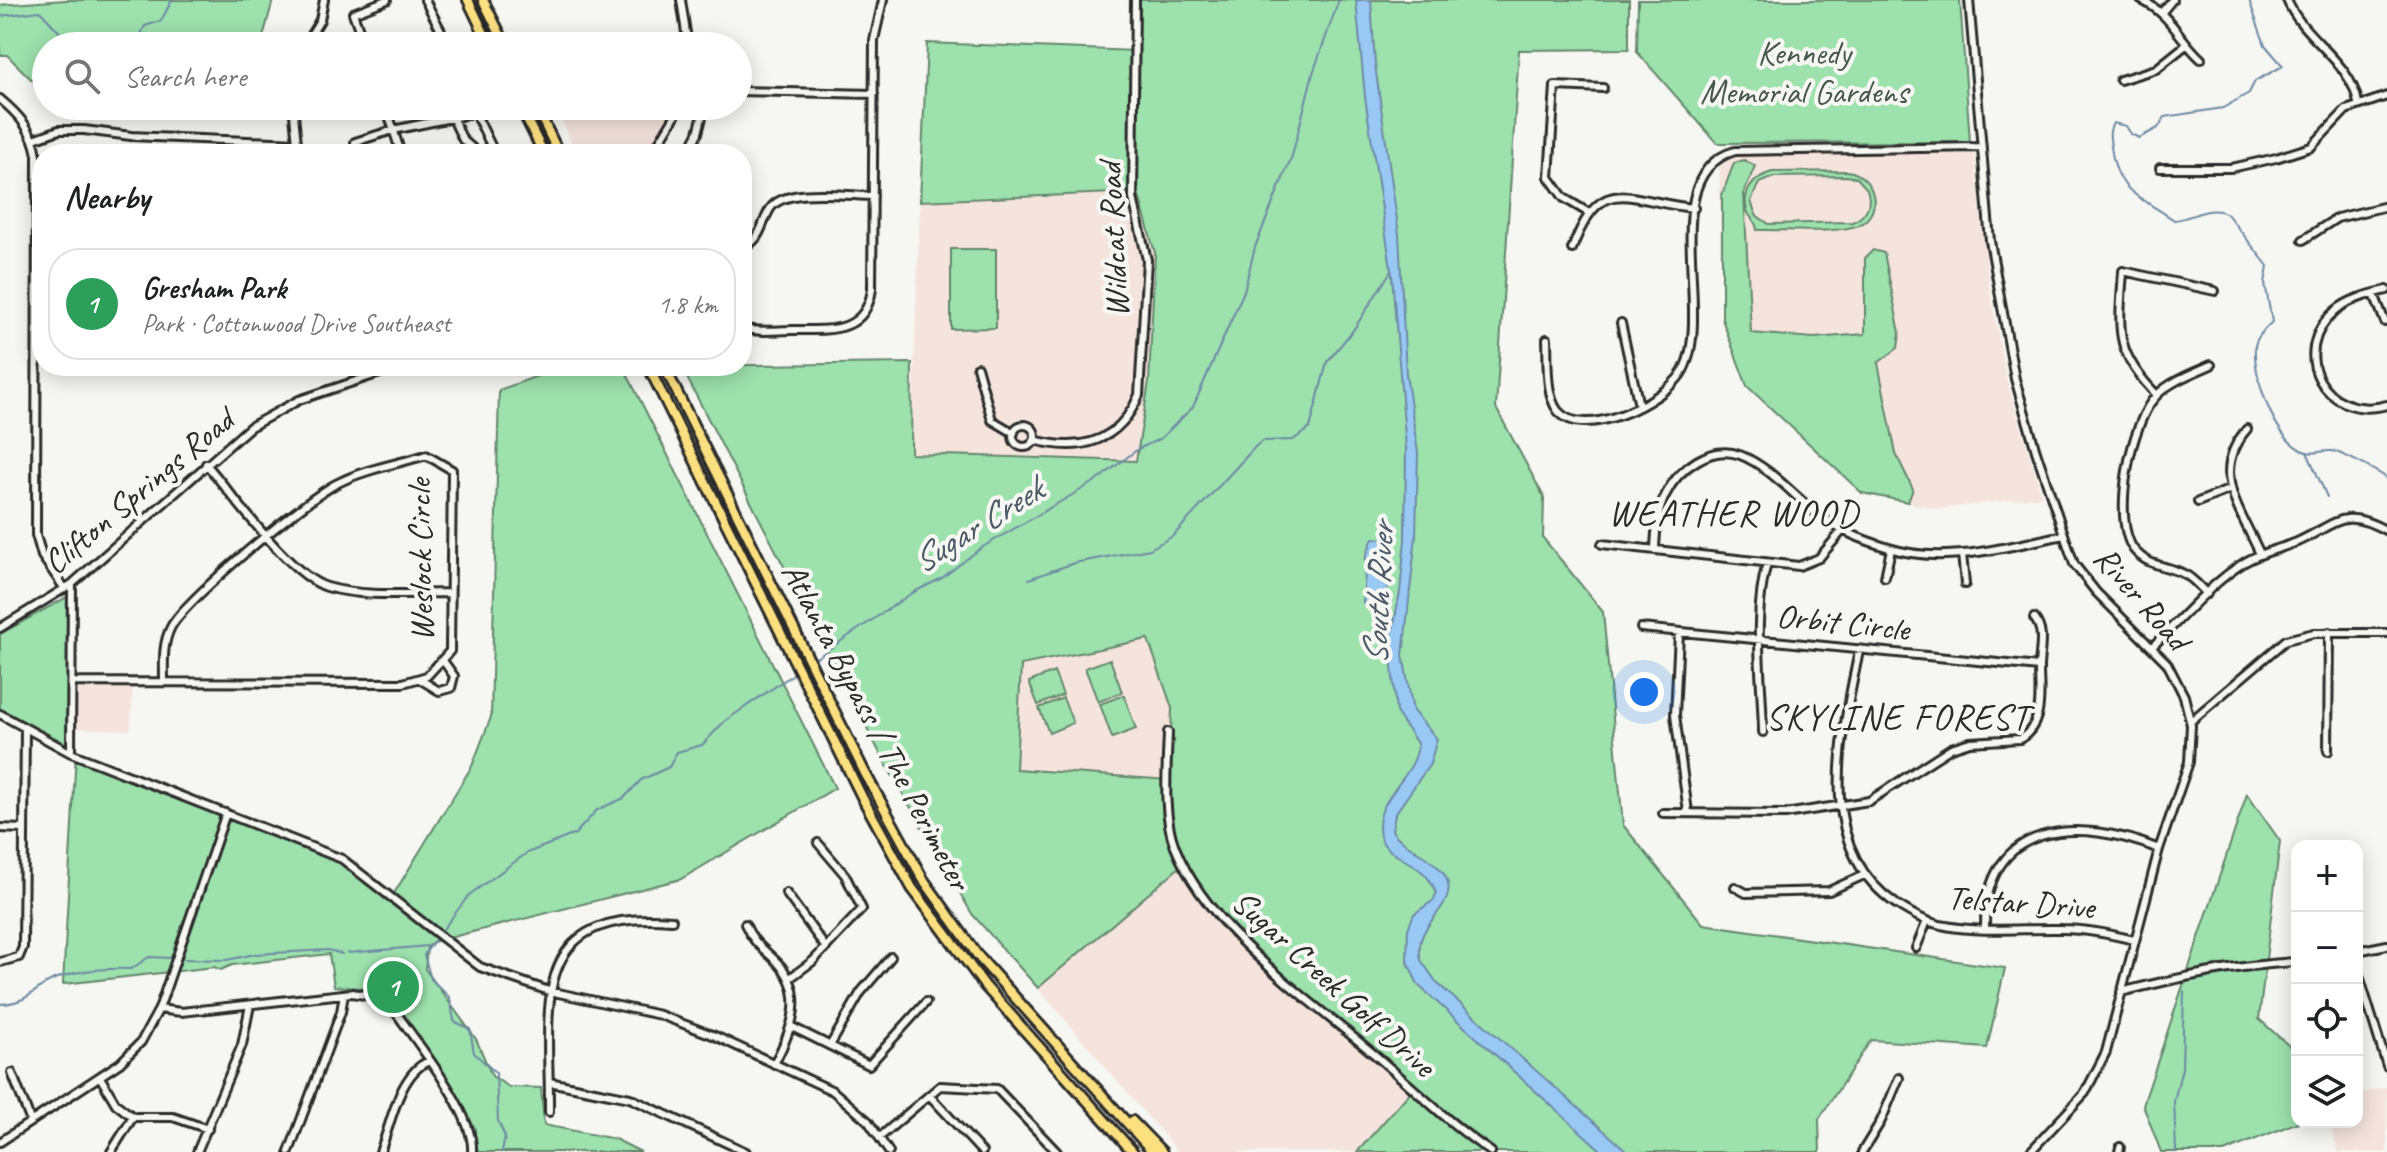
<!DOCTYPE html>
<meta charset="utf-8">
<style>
body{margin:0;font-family:Caveat,sans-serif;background:#f6f6f6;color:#202124}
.controls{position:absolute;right:24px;bottom:24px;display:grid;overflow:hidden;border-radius:16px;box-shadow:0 4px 20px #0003}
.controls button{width:72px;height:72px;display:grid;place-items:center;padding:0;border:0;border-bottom:2px solid #e0e0e0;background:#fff;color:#202124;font:40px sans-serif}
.you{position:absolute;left:1644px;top:692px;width:28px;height:28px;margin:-20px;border:6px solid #fff;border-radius:50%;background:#1a73e8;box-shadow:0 0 0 12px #1a73e833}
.badge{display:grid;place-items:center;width:52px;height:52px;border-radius:50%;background:#111827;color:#fff;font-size:26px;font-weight:700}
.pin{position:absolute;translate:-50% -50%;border:4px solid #fff;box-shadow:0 2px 8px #0006}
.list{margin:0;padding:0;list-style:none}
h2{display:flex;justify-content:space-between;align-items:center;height:104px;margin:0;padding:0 32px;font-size:34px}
h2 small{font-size:26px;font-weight:400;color:#757577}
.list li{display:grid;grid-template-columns:52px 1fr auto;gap:24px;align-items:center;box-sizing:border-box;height:112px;margin:0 16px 16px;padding:0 16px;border:2px solid #e0e0e0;border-radius:32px}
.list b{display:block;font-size:30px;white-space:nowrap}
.list p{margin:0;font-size:26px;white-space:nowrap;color:#757577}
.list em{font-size:26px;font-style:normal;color:#757577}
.icon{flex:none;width:44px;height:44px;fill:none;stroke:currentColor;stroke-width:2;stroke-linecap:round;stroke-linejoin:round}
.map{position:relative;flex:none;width:2387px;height:1152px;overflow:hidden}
.search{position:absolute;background:#fff;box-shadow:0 4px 20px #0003;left:32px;top:32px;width:720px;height:88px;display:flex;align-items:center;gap:20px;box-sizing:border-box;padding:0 28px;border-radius:44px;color:#757577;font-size:30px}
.panel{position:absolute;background:#fff;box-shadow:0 4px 20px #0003;left:32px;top:144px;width:720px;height:232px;border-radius:32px}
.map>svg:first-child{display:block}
.built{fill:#f5e4de}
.green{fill:#9de1ad;stroke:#64866c;stroke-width:2;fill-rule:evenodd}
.water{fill:#9ac8f5;stroke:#6e89a4;stroke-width:2}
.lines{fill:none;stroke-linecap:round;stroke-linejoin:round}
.stream{stroke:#6e89a4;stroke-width:2}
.minor-casing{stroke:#2b2b2b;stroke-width:12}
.highway-casing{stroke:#2b2b2b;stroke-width:14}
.minor{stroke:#f6f6f2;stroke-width:6}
.highway{stroke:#fce080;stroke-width:8}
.labels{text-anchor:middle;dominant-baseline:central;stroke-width:8;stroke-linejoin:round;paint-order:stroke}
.park-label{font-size:34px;fill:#48584c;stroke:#f6f6f2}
.street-label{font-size:34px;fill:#2b2b2b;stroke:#f6f6f2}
.neighbourhood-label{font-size:36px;letter-spacing:2px;fill:#2b2b2b;stroke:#f6f6f2}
.water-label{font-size:36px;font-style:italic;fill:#4c5a68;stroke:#f6f6f2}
</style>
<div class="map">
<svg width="2387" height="1152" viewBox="0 0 2387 1152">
<rect width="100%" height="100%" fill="#f6f6f2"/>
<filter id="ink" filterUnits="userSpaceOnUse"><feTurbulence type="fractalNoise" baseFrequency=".0125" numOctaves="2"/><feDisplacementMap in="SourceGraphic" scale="16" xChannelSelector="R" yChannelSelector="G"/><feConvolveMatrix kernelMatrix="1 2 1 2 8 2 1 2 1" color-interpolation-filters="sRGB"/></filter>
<g filter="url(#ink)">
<path class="built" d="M555 106H675L657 145 575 149Z
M1974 151 1990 292 2007 381 2042 496 1939 509 1862 493 1747 386 1722 322 1719 155Z
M1138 191 1155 253 1149 382 1137 461 911 454 920 201Z
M1148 639 1172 708 1169 781 1016 769 1021 664Z
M133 680 131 730 72 728V681Z
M1182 864 1413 1090 1357 1152H1178L1038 988Z
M2387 1087V1152H2338L2329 1122H2357V1094Z"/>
<path class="green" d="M65 0H273L262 41 227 46H46V94L7 55H0V5Z
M1136 0H1629V49L1519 50 1496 408 1544 497 1543 538 1603 612 1623 825 1703 924 2005 968 1987 1048 1871 1040 1819 1119 1820 1152H1357L1412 1090C1331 1019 1243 954 1182 865L1038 988 972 914 884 761 681 366 912 363 911 454 1136 461 1149 382 1155 253 1138 192 920 201 927 43 1136 51ZM1148 639 1172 708 1169 780 1016 769 1021 665Z
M1638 0H1960L1970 142 1717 143 1637 52Z
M1744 160 1755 166 1744 193 1751 333 1814 338 1865 334V258L1873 250 1884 253 1900 333 1898 348 1878 363 1896 454 1913 489 1908 502 1862 493 1747 386 1722 319V195L1734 163Z
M1848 171C1878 176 1885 220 1852 227 1823 234 1787 229 1757 230 1756 221 1752 220 1748 213 1740 193 1754 177 1772 172ZM1774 177 1847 176 1857 178 1867 189C1872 204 1867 216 1852 222L1769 224 1756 215 1751 201 1759 183Z
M951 249H996V328L951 329Z
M565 366H623L835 788 681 879 433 942 427 948 425 969 476 1039 492 1076 509 1087 541 1088 544 1125 615 1139 641 1152H475V1128L394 1000 376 989 334 986 329 954 232 965 221 970 214 967 63 984 76 753 351 863 393 895 472 766 491 717 499 390Z
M67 597V744L0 709V634Z
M1110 659 1122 692 1098 702 1085 668Z
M1054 672 1063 695 1038 705 1029 682Z
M1124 695 1136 729 1112 738 1100 704Z
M1063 698 1073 723 1049 733 1039 708Z
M2247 794 2280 841 2259 1019 2297 1053 2298 1122 2224 1152H2161L2143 1105Z"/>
<path class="water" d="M1356 0H1371L1375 65 1399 234 1406 374 1418 453 1416 536 1403 655 1413 711 1437 739 1430 764 1395 814 1392 830C1402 851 1468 866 1443 905 1431 924 1415 934 1421 960L1437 983 1628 1152H1603L1418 985 1407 960 1408 929 1414 914 1434 900 1436 893C1425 859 1386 860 1380 836 1372 798 1415 779 1418 745L1396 712 1390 644 1400 592 1405 540 1406 449 1392 275 1365 97Z
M1373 538 1390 540 1387 601 1379 608 1363 603 1366 556Z"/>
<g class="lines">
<path class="stream" d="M2249 0 2265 45 2283 66 2255 81 2249 93 2223 108 2165 117 2158 128 2139 138 2131 134 2126 126 2113 123C2108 131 2110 138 2111 147 2117 194 2139 195 2174 220 2191 219 2210 204 2227 214L2268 266 2265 283 2272 322C2266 327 2255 339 2255 347 2253 376 2273 435 2301 450 2312 456 2321 450 2332 451 2341 452 2378 472 2387 478
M0 16 40 11 72 46
M121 46 127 37 140 36 145 26 161 21 172 0
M2307 452 2327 497
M1029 579 1074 563 1150 549 1173 536 1256 446 1262 441 1293 440 1310 428 1327 362 1354 329 1391 271
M813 660 912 593 942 578 981 548 1096 481 1138 449 1160 439 1193 407 1244 291 1255 247 1292 156 1313 73 1339 0
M441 932 469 895 527 853 575 834 597 810 624 798 641 780 669 767 677 752 702 745 725 721 795 673
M436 938 424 955 431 979 450 998 454 1021 470 1029 474 1053 496 1073 498 1121 505 1137 502 1152
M348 953 428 946
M180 959 227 960 255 954 328 950 342 954
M0 1004C33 1003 36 983 63 976 86 969 108 968 131 969L149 957 170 958
M2176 1152 2174 1101 2182 1068 2184 991"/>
<defs>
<path id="minor" d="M425 0 449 46
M681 0 688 46
M1969 0 1990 241 2015 379 2036 451 2074 564 2096 592 2167 663 2184 696 2191 725 2189 762 2159 849 2106 1052 2085 1093 2030 1152
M2141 0C2170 13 2179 39 2201 59
M2287 0C2303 39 2351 61 2358 103
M2162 12 2172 0
M304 46 320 20 324 0
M365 46 353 13 387 0
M2120 80 2156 69 2186 45
M738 91 874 94
M0 99C19 115 33 130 37 155L36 535 42 556 65 589
M386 106 401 154
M472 106 495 154
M453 119 463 140 479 154
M34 139 59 130H84L131 136 297 143 293 106
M355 142 393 130 475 113
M652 154 681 106
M687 154 698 133 705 106
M2160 168H2231L2276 158 2311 147 2346 110 2387 96
M1589 213 1564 198 1549 177 1555 86 1603 88
M2303 240 2337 218 2387 206
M742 249C762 239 760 226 770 209 784 186 848 196 873 196
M1572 249C1602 169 1628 202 1694 208
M2387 290C2370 294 2349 299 2335 311 2287 353 2325 422 2387 405
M2374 294 2385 322
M1621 323 1639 406
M742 328C758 333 777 330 793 330 829 330 866 334 872 289L874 40 883 0
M1547 339C1548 359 1545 395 1558 411 1584 442 1663 401 1681 374 1717 319 1653 174 1735 151L1980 147
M977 367 992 420 1014 433
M2157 395C2113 351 2119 330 2123 271L2215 291
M1013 436a11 11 0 1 1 22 0a11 11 0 1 1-22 0Z
M2247 429C2209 472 2240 509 2260 554
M1034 440C1082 453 1120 441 1139 395L1147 260 1133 198 1135 0
M206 464C233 495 290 576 327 587 365 598 411 593 450 593
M2198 502 2231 489
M1602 544 1799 566 1819 558 1843 530
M1655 548C1656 529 1657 511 1666 494 1678 469 1711 444 1740 455 1769 466 1794 496 1818 515 1837 530 1866 541 1889 548 1945 566 2009 546 2064 535
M1962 554 1965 584
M1885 577 1891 549
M2207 594C2200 587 2193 578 2184 574 2167 565 2149 567 2135 551 2110 522 2131 420 2157 395 2171 381 2193 373 2211 365
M0 628 72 584 250 427 299 400 401 366
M1641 628 2039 667
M1679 633 1675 715 1688 812
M2153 646C2182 618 2211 583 2245 562 2261 552 2280 549 2297 542 2337 524 2342 506 2387 531
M1859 651C1842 736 1812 846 1896 904 1912 914 1927 923 1946 926 1983 933 2024 928 2062 929 2087 929 2110 934 2134 940
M421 680 439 691 451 688 454 676 444 662
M74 682 403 683 427 676 450 651 452 470 426 455C398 464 365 469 338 483 307 498 186 599 171 627 162 644 164 663 164 681
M0 714 71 753 342 859 480 967 549 991 660 1015 715 1036 833 1091 868 1121 889 1152
M2191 721 2286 640 2314 633H2387
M1168 732C1167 767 1162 814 1175 847 1208 931 1308 998 1375 1055 1414 1088 1448 1123 1491 1152
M1763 732C1762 677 1752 617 1767 563
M2328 751 2329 632
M71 753 72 584
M1663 813 1785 814 1869 801 1951 748 1970 742 2020 739C2045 724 2039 692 2039 668 2039 651 2046 632 2034 618
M0 828 23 829
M1735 887 1746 893 1829 891 1864 875
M786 893 826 948
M745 924C753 943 763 948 776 961 808 992 792 1030 774 1064
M1985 928C1984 819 2080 817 2159 849
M1916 948 1927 921
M2357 951 2387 945
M0 962 19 957 23 947 25 728
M2357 969 2387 1066
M790 978 813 961 862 909 845 875 818 843
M2121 992C2180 977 2237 965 2297 962
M159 1009 181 1012 352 993 377 997 395 1011C417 1043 475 1114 472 1152
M792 1027 869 1065 926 1002
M831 1044 861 992 891 957
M12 1073 31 1122
M100 1077 116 1104 133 1117H173L208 1129
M549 1082 630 1098 746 1152
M929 1095 982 1152
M549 1112C550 1009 525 908 672 920
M880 1137 940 1086 997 1089 1057 1152
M0 1142 120 1063 141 1042 159 1009 226 813
M111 1152 133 1117
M197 1152 242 1045 250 1005
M289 1152 341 1012 344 994
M380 1152C391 1124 399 1073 429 1061
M1862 1152 1881 1121 1899 1078
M2119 1152 2120 1147"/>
<path id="highway" d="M468 0 490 46
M483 0 506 46
M520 106 544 154
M536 106 559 154
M648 366 863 799 912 888 985 986 1133 1152
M664 366 865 773 923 879 978 956 1153 1152
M1132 1121 1162 1152"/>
</defs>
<use href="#minor" class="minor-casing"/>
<use href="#highway" class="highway-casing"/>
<use href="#minor" class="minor"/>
<use href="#highway" class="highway"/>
</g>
</g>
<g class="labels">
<g class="park-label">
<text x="1804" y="52">Kennedy<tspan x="1804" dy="39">Memorial Gardens</tspan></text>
</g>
<g class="street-label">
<text transform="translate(1113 240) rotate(-93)">Wildcat Road</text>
<text transform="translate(138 491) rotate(-40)">Clifton Springs Road</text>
<text transform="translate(420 560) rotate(-91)">Weslock Circle</text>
<text transform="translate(2142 598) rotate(49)">River Road</text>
<text transform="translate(1843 622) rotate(6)">Orbit Circle</text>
<text transform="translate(877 726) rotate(62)">Atlanta Bypass / The Perimeter</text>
<text transform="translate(2021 902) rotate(4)">Telstar Drive</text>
<text transform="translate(1334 983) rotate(42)">Sugar Creek Golf Drive</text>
</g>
<g class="neighbourhood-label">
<text x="1734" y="513">WEATHER WOOD</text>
<text x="1898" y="717">SKYLINE FOREST</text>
</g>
<g class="water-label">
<text transform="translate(977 525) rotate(-32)">Sugar Creek</text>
<text transform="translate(1378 594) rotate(-87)">South River</text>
</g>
</g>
</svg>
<div class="controls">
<button>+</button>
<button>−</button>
<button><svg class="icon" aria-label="locate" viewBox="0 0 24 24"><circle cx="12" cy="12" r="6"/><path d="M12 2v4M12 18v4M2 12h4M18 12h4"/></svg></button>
<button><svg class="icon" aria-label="layers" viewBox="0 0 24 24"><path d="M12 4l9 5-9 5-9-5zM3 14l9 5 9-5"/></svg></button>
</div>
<div class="you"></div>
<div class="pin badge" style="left:393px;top:987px;background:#2e9e5b">1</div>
<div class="search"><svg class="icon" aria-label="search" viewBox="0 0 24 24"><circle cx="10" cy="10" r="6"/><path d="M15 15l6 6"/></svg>Search here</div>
<section class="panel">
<h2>Nearby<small></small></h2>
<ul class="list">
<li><span class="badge" style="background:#2e9e5b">1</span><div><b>Gresham Park</b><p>Park · Cottonwood Drive Southeast</p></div><em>1.8 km</em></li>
</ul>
</section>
</div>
